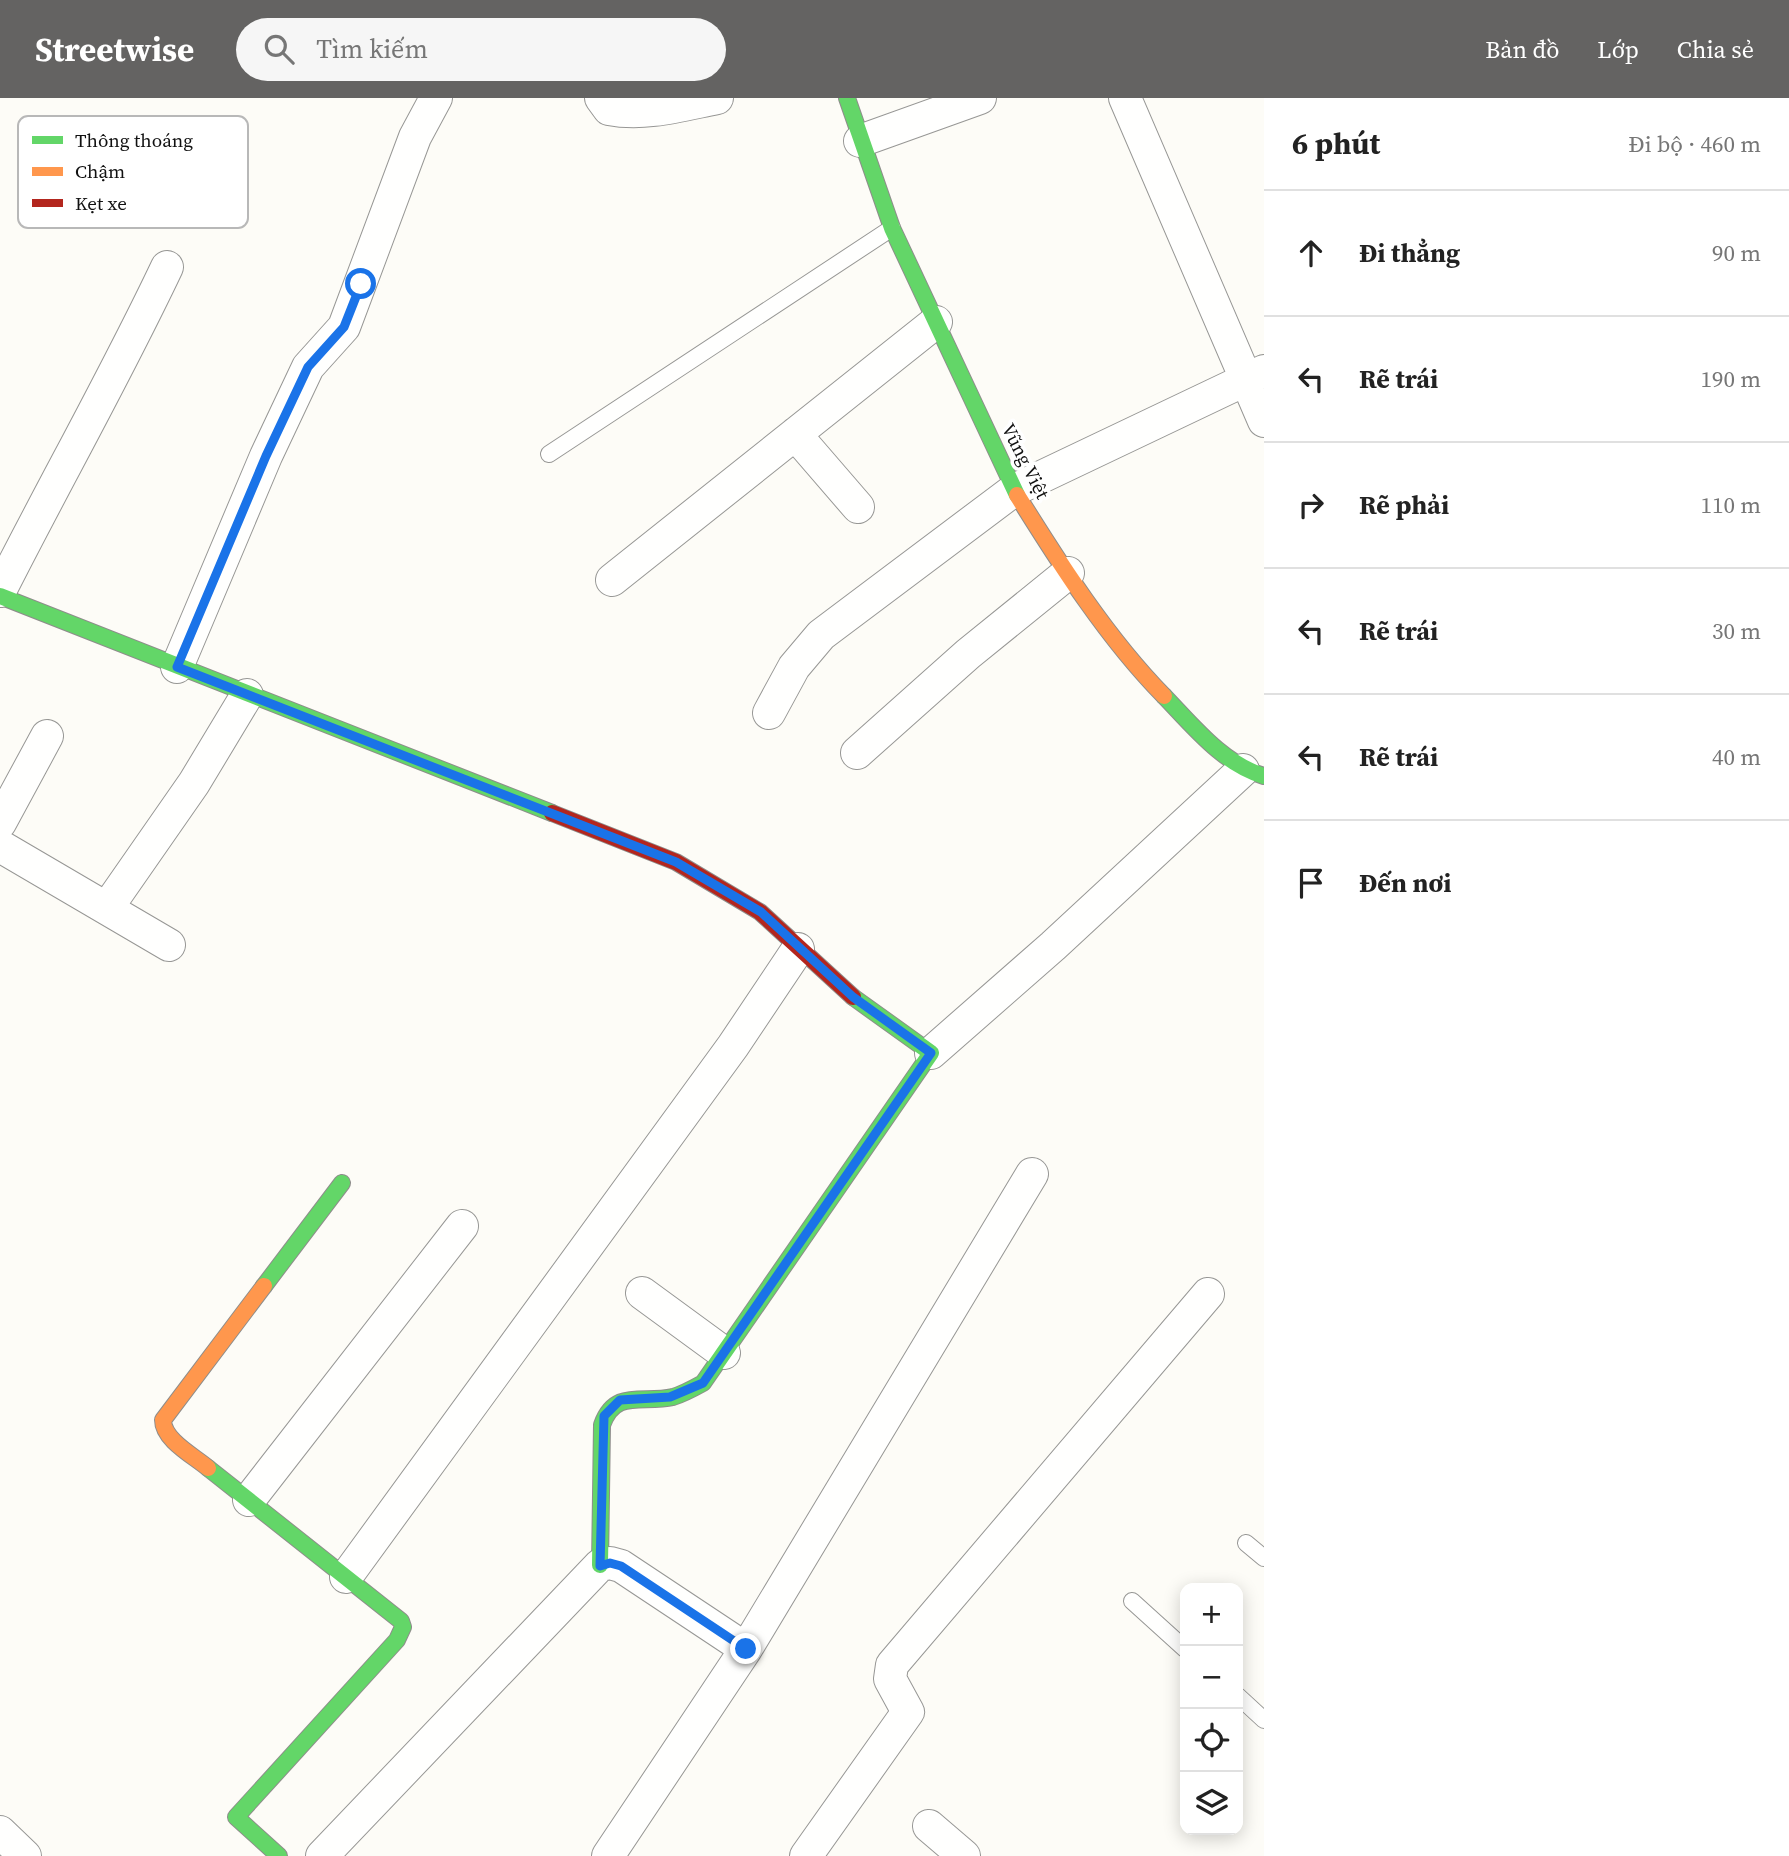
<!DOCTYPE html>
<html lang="vi">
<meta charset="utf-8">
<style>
body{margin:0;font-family:"Source Serif 4",serif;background:#f6f6f6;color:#222}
.controls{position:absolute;right:21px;bottom:21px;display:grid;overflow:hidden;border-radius:14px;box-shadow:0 4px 18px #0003}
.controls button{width:63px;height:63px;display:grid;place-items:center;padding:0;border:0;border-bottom:2px solid #e0e0e0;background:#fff;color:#222;font:35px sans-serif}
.stop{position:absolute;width:21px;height:21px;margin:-16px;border:5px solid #1a73e8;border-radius:50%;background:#fff}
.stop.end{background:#1a73e8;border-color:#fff;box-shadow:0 2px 7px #0008}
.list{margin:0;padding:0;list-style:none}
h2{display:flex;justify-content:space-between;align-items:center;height:91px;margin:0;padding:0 28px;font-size:30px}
h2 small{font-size:23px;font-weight:400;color:#767676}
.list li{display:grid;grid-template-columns:46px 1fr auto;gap:21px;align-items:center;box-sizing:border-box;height:126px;padding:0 28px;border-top:2px solid #e0e0e0}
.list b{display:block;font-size:26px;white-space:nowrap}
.list em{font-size:23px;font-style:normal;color:#767676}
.icon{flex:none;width:38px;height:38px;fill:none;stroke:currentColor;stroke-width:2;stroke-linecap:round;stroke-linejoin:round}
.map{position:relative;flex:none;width:1264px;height:1758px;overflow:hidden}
header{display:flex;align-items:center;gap:42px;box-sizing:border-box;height:98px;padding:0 35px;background:#646362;color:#fff}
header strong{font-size:33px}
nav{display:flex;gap:38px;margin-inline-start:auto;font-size:24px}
.search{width:490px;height:63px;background:#f6f6f6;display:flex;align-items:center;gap:18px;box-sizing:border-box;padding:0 24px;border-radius:38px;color:#767676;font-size:26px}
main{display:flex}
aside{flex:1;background:#fff}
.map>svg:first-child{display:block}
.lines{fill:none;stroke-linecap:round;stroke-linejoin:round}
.lane-casing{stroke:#979795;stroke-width:18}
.street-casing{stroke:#979795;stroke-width:34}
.fast-casing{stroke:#8e8d8b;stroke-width:18}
.slow-casing{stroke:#8e8d8b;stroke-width:18}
.jam-casing{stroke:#8e8d8b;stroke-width:18}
.lane{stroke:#fffffe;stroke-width:16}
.street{stroke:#fffffe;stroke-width:32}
.fast{stroke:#63d668;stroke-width:16}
.slow{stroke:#ff974d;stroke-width:16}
.jam{stroke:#b3261e;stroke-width:16}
.route{stroke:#1a73e8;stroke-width:9}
.labels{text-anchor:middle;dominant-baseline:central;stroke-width:7;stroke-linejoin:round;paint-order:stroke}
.street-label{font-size:19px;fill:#111;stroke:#fff}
.key{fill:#fff;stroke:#b8b8b8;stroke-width:2}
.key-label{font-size:19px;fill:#111}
</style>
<header>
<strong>Streetwise</strong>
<div class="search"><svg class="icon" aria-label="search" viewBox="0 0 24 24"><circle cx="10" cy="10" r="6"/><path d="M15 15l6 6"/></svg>Tìm kiếm</div>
<nav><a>Bản đồ</a><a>Lớp</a><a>Chia sẻ</a></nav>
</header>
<main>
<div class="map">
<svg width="1264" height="1758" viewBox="0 0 1264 1758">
<rect width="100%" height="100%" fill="#fdfcf7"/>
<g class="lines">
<defs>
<path id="lane" d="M549 356 892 130
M1246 1445 1264 1460
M1132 1503 1185 1551
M1238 1598 1264 1622"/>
<path id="street" d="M601 0 609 11C645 18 682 7 717 0
M1125 0 1264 323
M860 43 980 0
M795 336 858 409
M612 482 936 224
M0 493C55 384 115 279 167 169
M177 569 266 358 308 269 344 229 415 39 436 0
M769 615 794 569 821 537 1014 392 1264 273
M857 655 968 556 1068 475
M0 725 47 638
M0 748 169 847
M107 810 194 685 247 597
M931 955 1053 848 1243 672
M642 1195 724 1255
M249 1402 462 1128
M346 1479 733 948 798 851
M929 1728 964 1758
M0 1734 25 1758
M322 1758 600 1467 610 1465 621 1468 746 1551
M608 1758 746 1551 1032 1076
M806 1758 908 1614 890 1581 892 1567 1208 1196"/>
<path id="fast" d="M847 0 892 130 1017 397
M0 498 552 715
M1164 598C1193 628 1223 666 1264 678
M264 1188 342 1085
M208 1370 401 1523 403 1529 397 1542 236 1719 279 1758
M600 1467 602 1327C615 1290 643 1306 673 1299 683 1296 694 1290 703 1285L931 955 853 899"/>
<path id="slow" d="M1017 397C1060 466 1107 540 1164 598
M208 1370C194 1358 163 1342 163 1322L264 1188"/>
<path id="jam" d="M552 715 676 764 760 814 853 899"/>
</defs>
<use href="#lane" class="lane-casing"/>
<use href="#street" class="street-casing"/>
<use href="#fast" class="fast-casing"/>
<use href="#slow" class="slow-casing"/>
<use href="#jam" class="jam-casing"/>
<use href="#lane" class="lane"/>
<use href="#street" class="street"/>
<use href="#fast" class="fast"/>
<use href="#slow" class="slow"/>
<use href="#jam" class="jam"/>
</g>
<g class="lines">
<path class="route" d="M361 186 344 229 308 269 266 358 177 569 676 764 761 814 853 899 931 955 703 1285 670 1299 620 1302 604 1318 600 1468 610 1465 621 1468 746 1551"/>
</g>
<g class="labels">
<g class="street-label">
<text transform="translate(1026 363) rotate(63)">Vũng Việt</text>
</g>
</g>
<rect x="18" y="18" width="230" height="112" rx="10" class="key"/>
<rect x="32" y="38" width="31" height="8" fill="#63d668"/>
<rect x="32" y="69" width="31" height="9" fill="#ff974d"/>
<rect x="32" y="101" width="31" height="8" fill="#b3261e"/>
<g class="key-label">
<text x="75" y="49">Thông thoáng</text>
<text x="75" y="80">Chậm</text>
<text x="75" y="112">Kẹt xe</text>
</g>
</svg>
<div class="controls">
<button>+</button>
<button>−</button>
<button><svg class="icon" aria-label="locate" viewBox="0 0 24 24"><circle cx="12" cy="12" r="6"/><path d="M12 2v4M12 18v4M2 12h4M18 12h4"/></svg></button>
<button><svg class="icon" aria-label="layers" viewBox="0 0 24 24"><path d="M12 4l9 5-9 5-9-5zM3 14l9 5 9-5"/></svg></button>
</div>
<div class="stop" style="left:361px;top:186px"></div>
<div class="stop end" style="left:746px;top:1551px"></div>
</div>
<aside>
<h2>6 phút<small>Đi bộ · 460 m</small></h2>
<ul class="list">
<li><svg class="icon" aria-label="ahead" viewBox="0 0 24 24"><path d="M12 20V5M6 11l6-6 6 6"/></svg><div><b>Đi thẳng</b></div><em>90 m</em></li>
<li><svg class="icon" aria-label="left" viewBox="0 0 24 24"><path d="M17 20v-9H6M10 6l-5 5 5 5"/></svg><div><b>Rẽ trái</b></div><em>190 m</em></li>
<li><svg class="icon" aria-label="right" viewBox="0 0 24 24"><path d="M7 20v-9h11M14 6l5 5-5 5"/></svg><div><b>Rẽ phải</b></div><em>110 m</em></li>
<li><svg class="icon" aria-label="left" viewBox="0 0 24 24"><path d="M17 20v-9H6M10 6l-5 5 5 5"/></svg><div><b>Rẽ trái</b></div><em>30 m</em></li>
<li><svg class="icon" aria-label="left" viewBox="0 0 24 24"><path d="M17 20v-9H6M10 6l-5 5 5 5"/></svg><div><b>Rẽ trái</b></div><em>40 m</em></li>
<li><svg class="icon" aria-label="arrive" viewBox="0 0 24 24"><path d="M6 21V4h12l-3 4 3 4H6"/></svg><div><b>Đến nơi</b></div></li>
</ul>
</aside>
</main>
